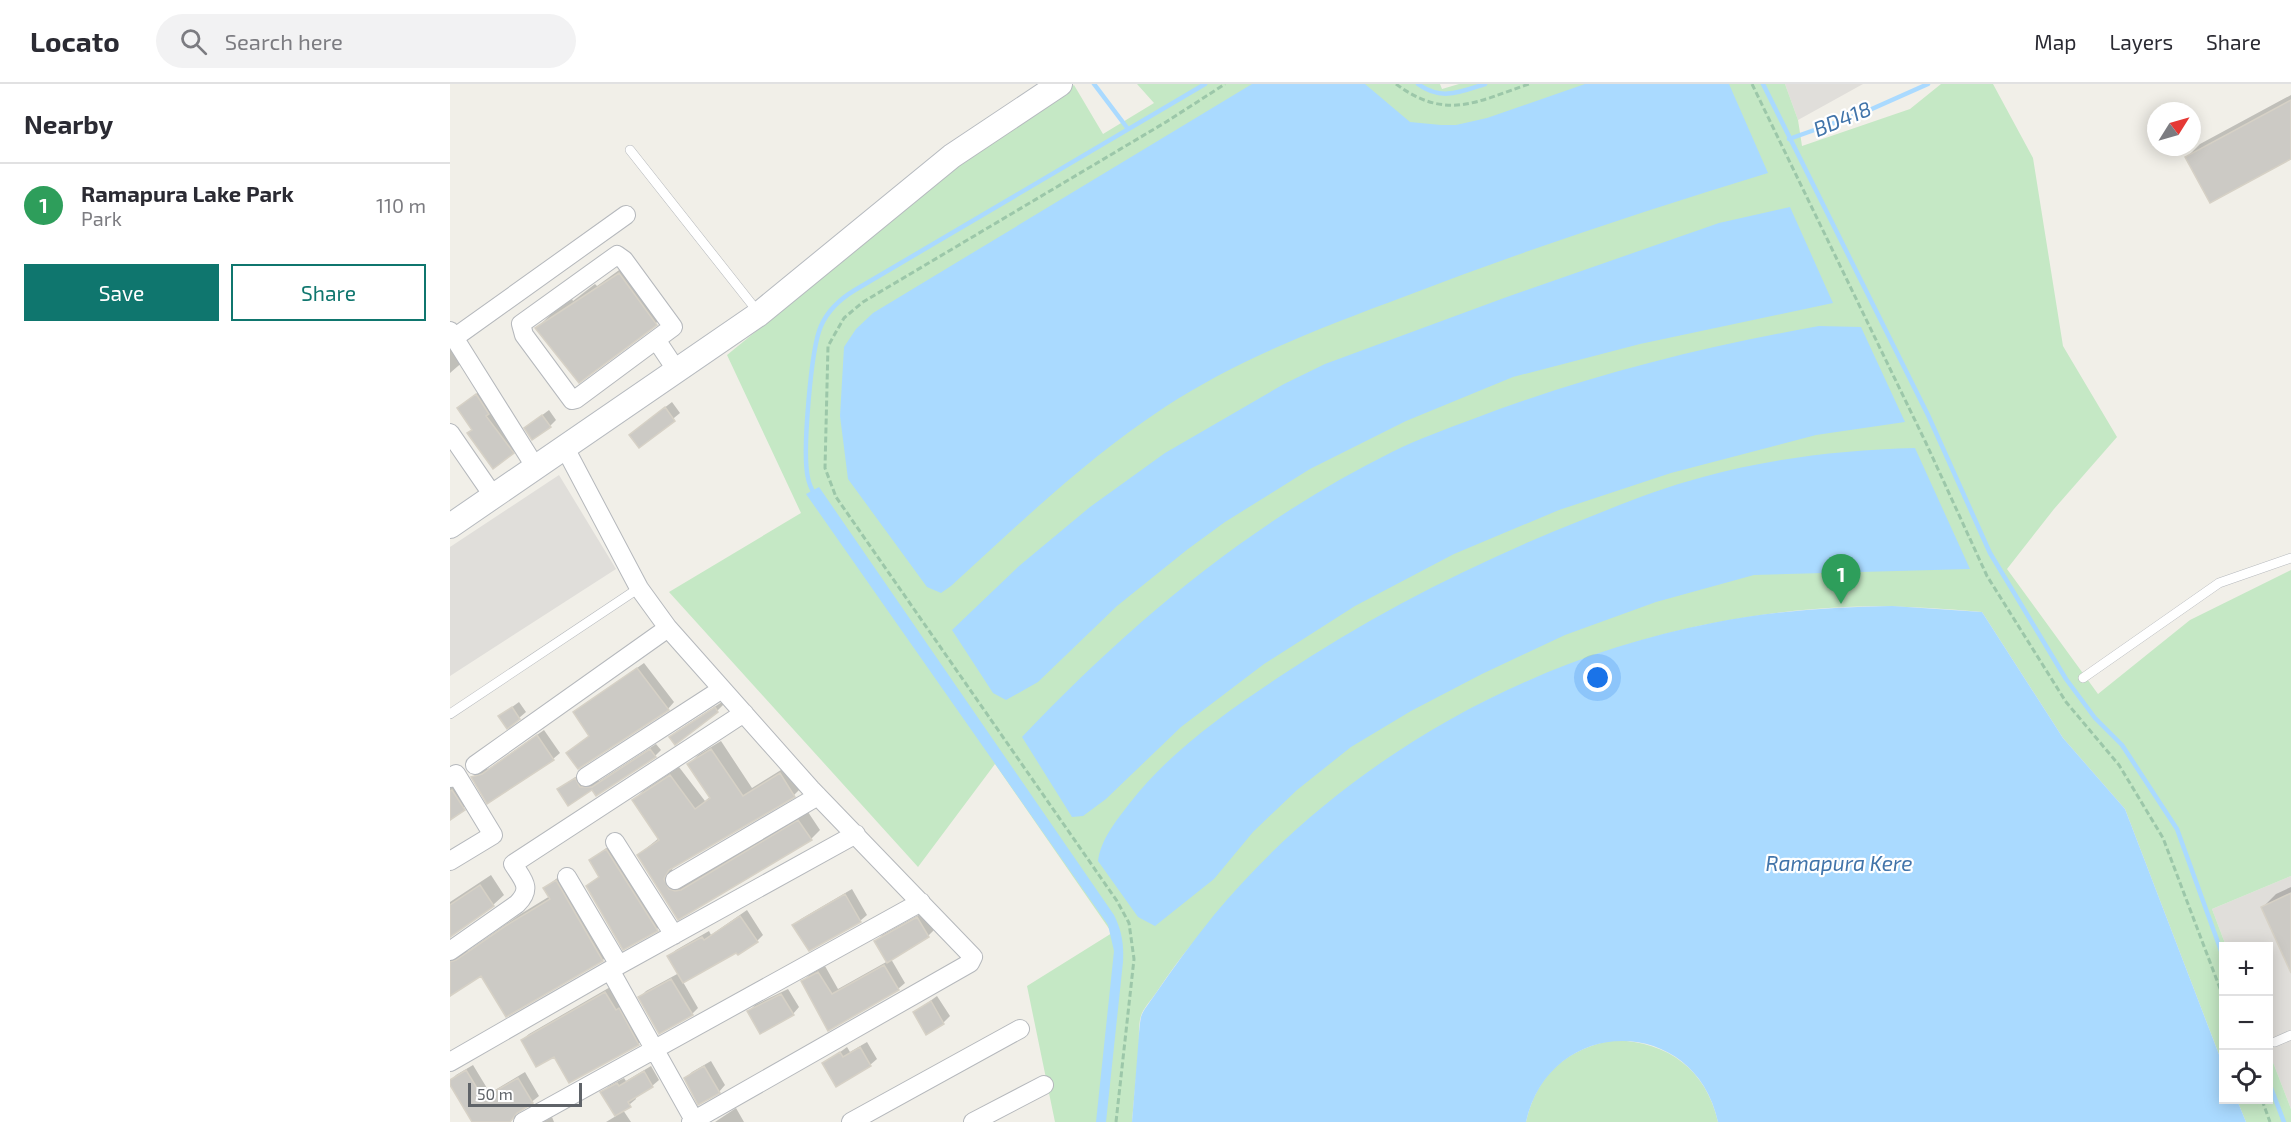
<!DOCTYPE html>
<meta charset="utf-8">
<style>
body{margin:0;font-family:"Exo 2",sans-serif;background:#f2f2f3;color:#2b2b33}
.controls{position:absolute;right:18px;bottom:18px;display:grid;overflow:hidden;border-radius:0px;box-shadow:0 3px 15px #0003}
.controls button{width:54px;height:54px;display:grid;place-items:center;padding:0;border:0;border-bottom:2px solid #e1e1e2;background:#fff;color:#2b2b33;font:30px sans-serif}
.compass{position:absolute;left:1697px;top:18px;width:54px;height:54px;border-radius:50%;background:#fff;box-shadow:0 3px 15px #0003;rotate:53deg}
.scale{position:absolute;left:18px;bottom:15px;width:114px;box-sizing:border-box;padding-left:6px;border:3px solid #5f6368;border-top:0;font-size:16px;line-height:21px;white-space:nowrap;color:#5f6368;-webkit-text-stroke:4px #fff;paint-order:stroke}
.you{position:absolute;left:1148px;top:594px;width:21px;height:21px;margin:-15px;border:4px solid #fff;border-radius:50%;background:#1a73e8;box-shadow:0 0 0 9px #1a73e833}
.badge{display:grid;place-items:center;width:39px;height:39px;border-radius:50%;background:#0f766e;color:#fff;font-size:20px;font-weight:700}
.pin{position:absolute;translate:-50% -50px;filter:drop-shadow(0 2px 3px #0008)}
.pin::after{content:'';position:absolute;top:32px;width:21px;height:18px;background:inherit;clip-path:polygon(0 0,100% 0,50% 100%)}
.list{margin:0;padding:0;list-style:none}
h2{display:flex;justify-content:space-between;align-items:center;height:78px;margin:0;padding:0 24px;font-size:26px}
h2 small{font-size:20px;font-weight:400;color:#7c7c81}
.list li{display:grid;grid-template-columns:39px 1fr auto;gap:18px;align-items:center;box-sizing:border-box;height:84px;padding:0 24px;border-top:2px solid #e1e1e2}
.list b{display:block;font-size:22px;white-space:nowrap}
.list p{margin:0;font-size:20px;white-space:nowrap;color:#7c7c81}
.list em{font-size:20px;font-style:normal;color:#7c7c81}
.actions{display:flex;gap:12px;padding:18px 24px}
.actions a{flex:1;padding:14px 0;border:2px solid #0f766e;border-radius:0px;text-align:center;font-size:21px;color:#0f766e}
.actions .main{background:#0f766e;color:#fff}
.icon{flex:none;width:33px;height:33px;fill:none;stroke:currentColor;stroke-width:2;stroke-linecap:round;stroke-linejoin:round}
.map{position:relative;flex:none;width:1841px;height:1038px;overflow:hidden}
header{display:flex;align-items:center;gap:36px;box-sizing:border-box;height:84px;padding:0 30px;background:#fff;border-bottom:2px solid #e1e1e2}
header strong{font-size:28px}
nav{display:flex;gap:33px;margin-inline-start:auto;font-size:21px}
.search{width:420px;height:54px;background:#f2f2f3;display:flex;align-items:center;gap:15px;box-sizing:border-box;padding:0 21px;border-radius:33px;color:#7c7c81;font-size:22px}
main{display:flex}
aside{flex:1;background:#fff}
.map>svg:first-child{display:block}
.industrial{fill:#e0deda}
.green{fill:#c5e8c5}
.water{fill:#aadaff}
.shadow{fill:#0003}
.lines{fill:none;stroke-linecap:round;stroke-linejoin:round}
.stream{stroke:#aadaff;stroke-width:4.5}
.building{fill:#cccac5;stroke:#d6d1c6;stroke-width:1.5}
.service-casing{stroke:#b5b8bc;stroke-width:10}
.minor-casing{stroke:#b5b8bc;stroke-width:20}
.secondary-casing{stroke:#b6babf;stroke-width:26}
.path{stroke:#9cc7a9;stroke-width:3;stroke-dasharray:6 3;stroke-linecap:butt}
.service{stroke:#fff;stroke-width:9}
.minor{stroke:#fff;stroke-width:18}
.secondary{stroke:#fff;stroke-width:24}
.labels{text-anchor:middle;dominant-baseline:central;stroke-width:4.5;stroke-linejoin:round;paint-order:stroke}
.water-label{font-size:21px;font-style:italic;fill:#4174aa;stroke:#fff}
</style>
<header>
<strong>Locato</strong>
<div class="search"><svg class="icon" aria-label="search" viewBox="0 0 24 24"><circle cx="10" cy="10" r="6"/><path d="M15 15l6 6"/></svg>Search here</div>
<nav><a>Map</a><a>Layers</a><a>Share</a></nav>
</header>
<main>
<aside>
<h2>Nearby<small></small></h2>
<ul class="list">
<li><span class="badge" style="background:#2e9e5b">1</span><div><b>Ramapura Lake Park</b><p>Park</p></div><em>110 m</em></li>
</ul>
<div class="actions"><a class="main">Save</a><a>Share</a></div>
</aside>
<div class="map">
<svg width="1841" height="1038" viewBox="0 0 1841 1038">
<rect width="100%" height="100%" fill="#f1efe8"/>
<path class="industrial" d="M1335 0H1413L1348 36Z
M109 391 166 485 0 592V463Z
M1841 792V1025L1819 968 1818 862H1776L1762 825Z"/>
<path class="green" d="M687 0H990L992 5 1009 0H1335L1348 36 1352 62 1460 25 1491 0H1543L1583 74 1613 262 1667 353 1604 425 1557 485 1648 610 1740 536 1841 486V792L1762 825 1776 862H1774L1773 981 1675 725 1613 654 1532 528C1487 524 1441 521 1395 523 1161 534 933 638 779 816 754 845 729 874 708 906 703 914 696 921 692 929 688 938 689 952 689 961 687 987 684 1012 682 1038H605L577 902 662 849 545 680 468 783 219 508 351 429 277 271 509 81 624 1 653 50 704 19Z
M1165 956C1218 958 1256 985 1268 1038H1076C1087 990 1117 964 1165 956Z
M1819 968 1841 1025V1038H1796L1787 1016H1818Z"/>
<path class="water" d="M802 0H915L960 38 991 41H1006L1037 34 1135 0H1279L1318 89C1196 126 1076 166 956 212 873 243 790 274 715 323 637 374 570 439 501 502L491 509 477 503 398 395 390 332 394 263 406 245 423 229Z
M1340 123 1383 219 1190 260 1063 293 956 337 860 385 775 438 738 465 667 522 588 598 556 616 543 609 502 546 569 482 640 423 715 369 834 300 875 280 1054 214 1269 139Z
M1369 242 1411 243 1455 338 1366 351 1221 389 1109 426 1004 470 905 522 814 580 731 643 656 715 633 732 622 733 572 653C679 540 802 437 942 368 968 355 996 345 1023 335 1135 292 1251 263 1369 242Z
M1465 364 1520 485 1304 491 1206 518 1115 551 1032 590 961 627 901 663 847 706 803 748 764 795 705 842 688 833 648 777C651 755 666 737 679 720 720 667 776 628 832 591 927 528 1026 478 1132 436 1172 420 1211 404 1253 393 1322 374 1393 366 1465 364Z
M369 403 664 831C672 847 674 861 673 878L656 1038H646L664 867 658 841 356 410Z
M1442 522 1532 528 1613 654 1675 725 1773 981 1774 1016H1787L1796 1038H1268C1245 930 1100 930 1076 1038H682C684 1013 686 988 688 963 689 953 689 942 691 933 693 926 700 918 704 912 723 884 743 857 764 831 889 680 1071 576 1262 539 1321 527 1381 523 1442 522Z"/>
<path class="shadow" d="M1841 11V74L1737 73 1750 60Z
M183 176 220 226 206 239 129 297 87 244 101 230 122 215 123 217 145 200 147 202Z
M0 254 15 276 0 289Z
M33 305 69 362 63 368 24 345 15 318Z
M222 318 230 329 190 362 188 344Z
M99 326 106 336 100 342 83 338Z
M194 579 224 618 218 625 118 669 140 651 125 628Z
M69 618 76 628 69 634 50 632Z
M272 618 274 620 267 627 245 642 221 653 227 647Z
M94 646 110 669 103 675 23 693 29 687 40 684Z
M271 657 302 704 339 681 353 702 344 711 224 782 222 785 228 797 235 799 241 797 358 728 370 746 361 755 228 834 188 771 209 754 184 716 193 707 229 683 255 717 261 712 239 680 248 671Z
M206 660 211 666 205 672 142 704 109 705 131 689 136 697H149Z
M0 696 20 718 0 734Z
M163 759 213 839 207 845 137 802 150 792 141 776Z
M117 786 163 865 153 876 57 931 32 890 0 910V861L7 868 18 867 69 831 100 812 95 804Z
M41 791 54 811 43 821 0 853V818Z
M1841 803V885L1813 823 1826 810Z
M402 805 417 831 410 837 344 842 351 835Z
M297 826 313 851 307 857 233 898 248 924 242 930 190 913 196 907 229 889 219 872 226 866 259 847 261 851Z
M474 828 484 846 478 852 441 875 455 899 448 905 379 945 353 897 359 891 375 882 388 905 438 877 426 857 432 851Z
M162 902 195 953 188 960 104 971 72 956 79 950Z
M338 905 349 923 343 930 299 927 305 921Z
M487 912 500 932 493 939 465 928Z
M417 958 427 975 420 981 374 980 397 963 400 968Z
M261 977 275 1001 269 1008 235 995 242 988Z
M23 981 40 1009 75 988 89 1012 56 1038H24L0 998 6 991Z
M201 982 209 996 202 1002 185 1012 186 1015 173 1026 181 1038H156L166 1032 152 1008 159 1002 174 994 176 997Z
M286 1024 294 1038H265Z
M102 1033 104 1038H93Z"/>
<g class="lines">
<path class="stream" d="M644 0 678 45
M968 0C991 17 1010 8 1035 0
M1313 0 1478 331 1540 469 1616 595 1645 634 1672 661 1727 745 1774 875
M1339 55 1415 28 1478 0
M365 411C362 406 359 400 358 394 352 370 361 264 371 242 378 226 390 215 405 206L755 0
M1818 996 1834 1038"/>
</g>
<path class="building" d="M1841 16V75L1760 119 1735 73Z
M169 189 207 241 129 299 85 244Z
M26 310 39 330 36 332 64 369 43 385 17 349 22 346 7 324Z
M215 323 225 337 189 364 179 351Z
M92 331 101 343 82 356 74 344Z
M187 584 219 626 128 685 116 669 139 652 123 628Z
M62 623 70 635 57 645 48 632Z
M265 623 268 628 225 661 219 653Z
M87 651 104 676 37 720 21 693 32 690Z
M200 665 206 673 146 712 142 706 118 722 107 705 125 694 130 703H142Z
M261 665 293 712 330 689 345 713 219 786 214 795 219 805 225 807 231 806 348 736 362 756 228 836 187 771 209 756 182 716 220 691 245 725 260 714 237 680Z
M2 706 15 726 0 736V707Z
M156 765 208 847 173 866 136 802 149 793 139 776Z
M106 796 153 877 56 933 31 892 0 912V878L6 876 57 841 100 815 93 804Z
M30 801 44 822 0 853V821Z
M1841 809V889L1811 823Z
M395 810 411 838 359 867 342 841Z
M290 832 308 858 288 871 286 869 233 899 217 872 252 853 254 856Z
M467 833 479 853 437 879 424 857Z
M434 881 449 906 378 947 351 897 368 888 382 910Z
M221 895 243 931 209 950 188 913Z
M155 908 166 926 169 924 189 961 119 999 104 973 86 983 71 956Z
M331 910 344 931 310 950 297 927Z
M481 917 494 940 476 951 463 928Z
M410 963 421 982 386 1003 372 979 390 968 393 973Z
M254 982 270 1009 248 1021 234 994Z
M16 986 33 1014 68 994 83 1019 67 1029 60 1038H22L0 1001V996Z
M194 987 203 1003 178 1018 181 1023 165 1032 150 1008 167 999 169 1002Z"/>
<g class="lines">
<defs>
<path id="service" d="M180 66 308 228
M1633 594 1769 499 1841 474
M0 630 189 504
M1825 958 1841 951"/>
<path id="minor" d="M167 171 174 176 223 243 126 315 122 316 74 251 71 240Z
M0 247 86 384
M4 254 176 131
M207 257 227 287
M0 349 44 413
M218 544 361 705 523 873 520 879 241 1038
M25 681 218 544 189 504 115 364
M136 693 272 605
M0 694 6 690 43 751 0 777
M165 758 224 851
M117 793 169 881
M225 796 368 712
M0 867 67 820C83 804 73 796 63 780L294 629
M160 886 244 1036
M0 978 160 886 406 750
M73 1038 471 818
M401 1038 570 945
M523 1038 594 1001"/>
<path id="secondary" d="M0 442 309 230 502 72 610 0"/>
</defs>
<use href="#service" class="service-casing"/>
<use href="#minor" class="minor-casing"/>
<use href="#secondary" class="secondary-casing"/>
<path class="path" d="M946 0C996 37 1026 18 1079 0
M1302 0 1476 359 1537 492 1616 618 1669 681 1713 754 1774 915
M1812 1016 1820 1038
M666 1038 684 875 679 839 667 817 386 413 375 384 378 262 394 234 413 218 716 38 775 0"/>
<use href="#service" class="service"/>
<use href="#minor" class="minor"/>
<use href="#secondary" class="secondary"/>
</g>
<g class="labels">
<g class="water-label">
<text transform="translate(1392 34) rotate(-22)">BD418</text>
<text x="1389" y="778">Ramapura Kere</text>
</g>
</g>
</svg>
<div class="controls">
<button>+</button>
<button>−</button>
<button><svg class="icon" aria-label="locate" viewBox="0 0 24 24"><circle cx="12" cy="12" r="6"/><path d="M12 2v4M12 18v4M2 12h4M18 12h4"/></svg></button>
</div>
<svg class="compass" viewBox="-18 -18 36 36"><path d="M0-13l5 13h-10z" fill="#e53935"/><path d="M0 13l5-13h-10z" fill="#7c7c81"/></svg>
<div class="scale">50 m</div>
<div class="you"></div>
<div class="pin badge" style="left:1391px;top:520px;background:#2e9e5b">1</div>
</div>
</main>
